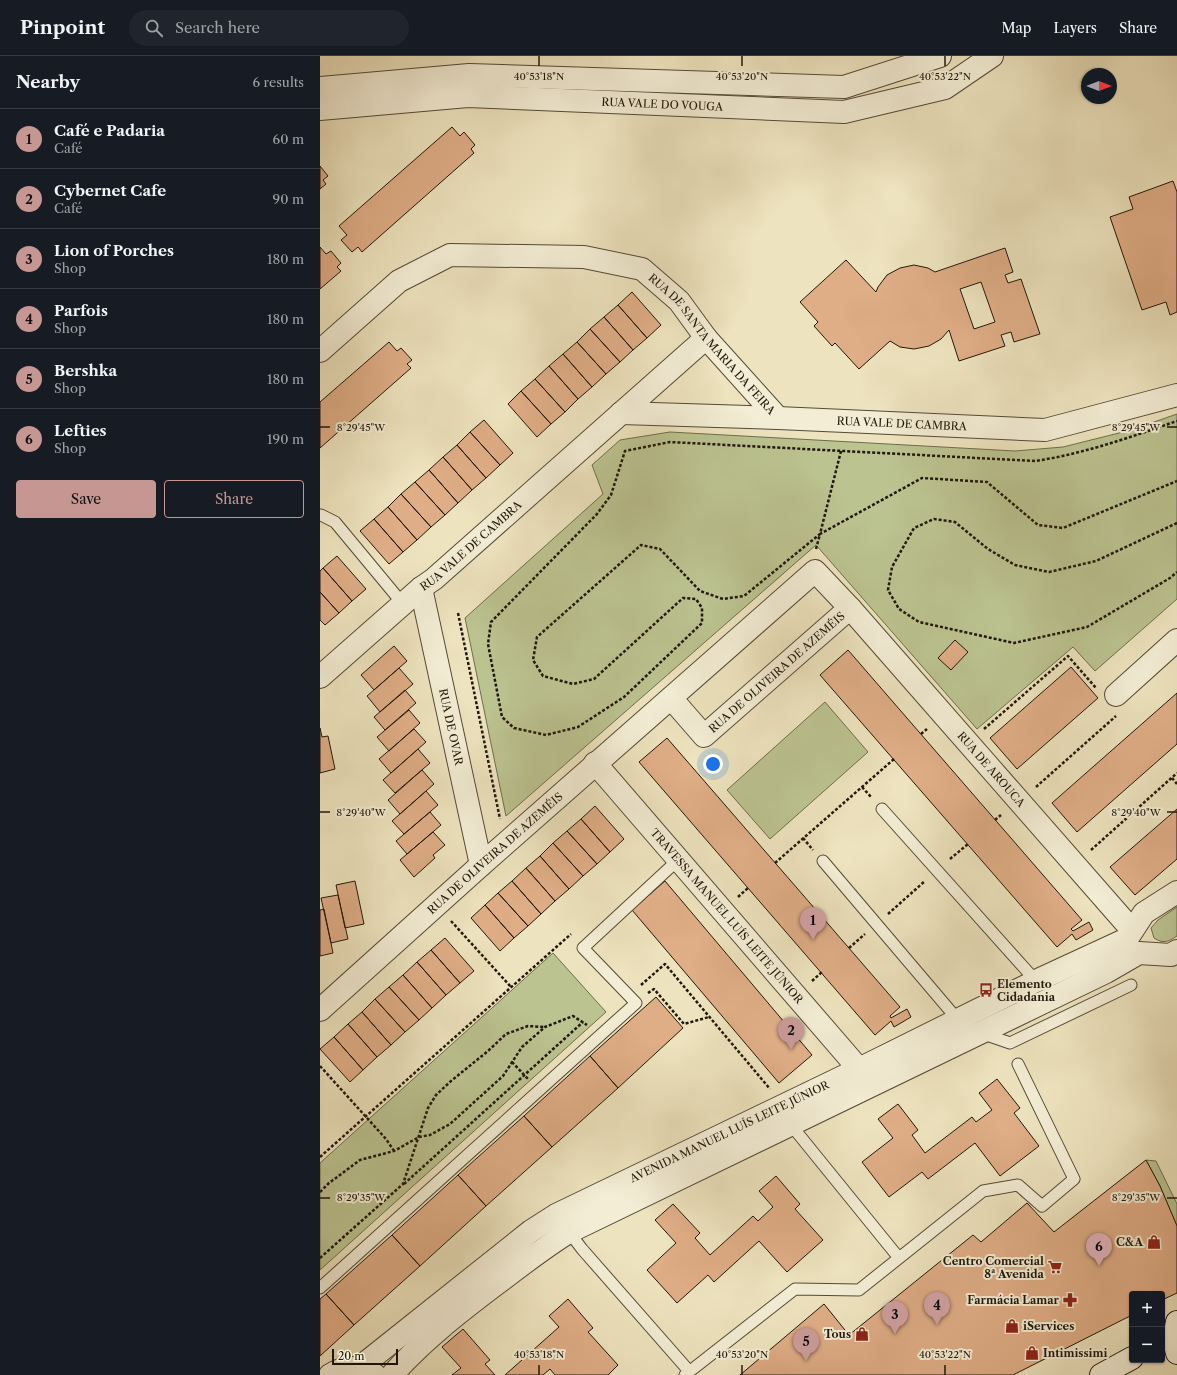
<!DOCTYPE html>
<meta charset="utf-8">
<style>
body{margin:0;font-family:"Libre Caslon Text",serif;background:#20242c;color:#f1f3f6}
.controls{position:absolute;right:12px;bottom:12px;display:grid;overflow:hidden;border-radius:4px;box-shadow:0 1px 3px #0004}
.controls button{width:36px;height:36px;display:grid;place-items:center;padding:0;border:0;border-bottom:1px solid #363941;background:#171b24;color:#f1f3f6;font:20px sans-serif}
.compass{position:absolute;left:761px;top:12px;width:36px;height:36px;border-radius:50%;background:#171b24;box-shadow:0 1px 3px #0004;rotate:90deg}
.scale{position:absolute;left:12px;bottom:10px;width:66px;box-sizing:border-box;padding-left:4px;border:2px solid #211709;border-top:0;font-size:11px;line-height:14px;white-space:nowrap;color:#211709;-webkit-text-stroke:3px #f3edd5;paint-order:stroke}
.you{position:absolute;left:393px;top:708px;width:14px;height:14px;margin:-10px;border:3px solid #fff;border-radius:50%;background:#1a73e8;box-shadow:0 0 0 6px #1a73e833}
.badge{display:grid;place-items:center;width:26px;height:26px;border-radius:50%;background:#c59692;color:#111;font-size:13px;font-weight:700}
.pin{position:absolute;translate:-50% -33px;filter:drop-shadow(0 1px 2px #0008)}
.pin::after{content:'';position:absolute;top:21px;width:14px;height:12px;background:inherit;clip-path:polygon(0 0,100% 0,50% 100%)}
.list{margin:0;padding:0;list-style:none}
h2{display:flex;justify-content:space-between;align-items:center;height:52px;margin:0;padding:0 16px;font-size:17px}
h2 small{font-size:13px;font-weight:400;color:#9ea1a6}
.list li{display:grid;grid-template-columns:26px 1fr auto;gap:12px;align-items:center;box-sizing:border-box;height:60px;padding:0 16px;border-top:1px solid #363941}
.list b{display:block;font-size:15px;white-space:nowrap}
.list p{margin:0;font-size:13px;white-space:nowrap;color:#9ea1a6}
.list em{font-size:13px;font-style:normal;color:#9ea1a6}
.actions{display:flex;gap:8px;padding:12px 16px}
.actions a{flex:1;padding:9px 0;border:1px solid #c59692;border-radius:4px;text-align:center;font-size:14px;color:#c59692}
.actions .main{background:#c59692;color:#111}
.icon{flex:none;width:22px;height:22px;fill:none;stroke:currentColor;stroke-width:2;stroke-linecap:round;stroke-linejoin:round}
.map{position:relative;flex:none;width:857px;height:1319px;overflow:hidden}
header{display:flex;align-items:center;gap:24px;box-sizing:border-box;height:56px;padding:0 20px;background:#171b24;border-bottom:1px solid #363941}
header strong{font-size:19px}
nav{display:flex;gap:22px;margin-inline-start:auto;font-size:14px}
.search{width:280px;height:36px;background:#20242c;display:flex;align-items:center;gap:10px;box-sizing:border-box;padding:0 14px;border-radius:22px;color:#9ea1a6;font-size:15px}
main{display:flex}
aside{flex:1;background:#171b24}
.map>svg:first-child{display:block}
.green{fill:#bbc390;stroke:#6e6d4c}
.building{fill:#dfad86;stroke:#211709;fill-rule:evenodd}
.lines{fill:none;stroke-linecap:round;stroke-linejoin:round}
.lane-casing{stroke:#544a36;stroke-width:13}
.street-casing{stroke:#544a36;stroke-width:24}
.secondary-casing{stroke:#211709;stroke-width:24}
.path{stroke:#211709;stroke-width:2.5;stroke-dasharray:3 2;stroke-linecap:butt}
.lane{stroke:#f3edd5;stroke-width:11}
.street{stroke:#f3edd5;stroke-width:22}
.secondary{stroke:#f3edd5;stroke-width:22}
.ticks{fill:none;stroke:#211709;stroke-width:1.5}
.labels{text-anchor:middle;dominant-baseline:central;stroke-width:4;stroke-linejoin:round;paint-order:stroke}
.street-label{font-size:11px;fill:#211709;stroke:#f3edd5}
.poi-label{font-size:11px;font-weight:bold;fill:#211709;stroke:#f3edd5;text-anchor:end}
.ticks-label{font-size:10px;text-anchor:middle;fill:#211709;stroke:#f3edd5;stroke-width:4;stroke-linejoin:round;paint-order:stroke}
</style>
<header>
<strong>Pinpoint</strong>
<div class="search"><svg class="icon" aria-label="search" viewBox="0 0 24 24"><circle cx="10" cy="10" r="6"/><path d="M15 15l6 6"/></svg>Search here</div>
<nav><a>Map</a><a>Layers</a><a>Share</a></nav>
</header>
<main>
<aside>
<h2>Nearby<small>6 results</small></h2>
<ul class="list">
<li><span class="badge">1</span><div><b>Café e Padaria</b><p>Café</p></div><em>60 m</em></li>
<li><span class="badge">2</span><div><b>Cybernet Cafe</b><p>Café</p></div><em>90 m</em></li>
<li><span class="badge">3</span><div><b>Lion of Porches</b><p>Shop</p></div><em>180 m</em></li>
<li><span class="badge">4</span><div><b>Parfois</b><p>Shop</p></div><em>180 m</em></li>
<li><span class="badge">5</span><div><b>Bershka</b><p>Shop</p></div><em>180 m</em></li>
<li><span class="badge">6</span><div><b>Lefties</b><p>Shop</p></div><em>190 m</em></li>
</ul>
<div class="actions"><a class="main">Save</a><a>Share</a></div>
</aside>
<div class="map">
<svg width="857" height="1319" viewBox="0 0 857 1319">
<rect width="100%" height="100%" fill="#ede3be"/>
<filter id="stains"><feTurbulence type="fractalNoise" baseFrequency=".005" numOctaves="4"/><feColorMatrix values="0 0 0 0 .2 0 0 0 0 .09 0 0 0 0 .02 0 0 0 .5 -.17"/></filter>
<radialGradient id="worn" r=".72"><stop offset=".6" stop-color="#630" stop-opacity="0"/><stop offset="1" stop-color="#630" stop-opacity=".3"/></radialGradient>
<path class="green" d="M857 358V543L775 615 753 591 657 673 496 489 186 760 145 562 283 438 272 409 300 384 350 376 695 395 743 391 811 374Z
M505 646 548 696 450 783 407 734Z
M857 851V880C848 886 843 888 834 882L831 872 838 864Z
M233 897 286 956 0 1214V1107Z
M826 1104 836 1105 857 1148V1170L840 1130Z"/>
<path class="building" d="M132 71 140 80 144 76 155 89 151 93 154 97 42 196 38 191 32 196 21 184 27 179 19 170Z
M0 110 8 120 3 124 6 128 0 133Z
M853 125 857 136V256L850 259 846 246 822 254 790 161 813 153 809 141Z
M0 191 6 198 11 195 21 207 17 211 21 215 0 233Z
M685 192 693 216 685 219 688 227 701 223 720 278 694 286 691 276 681 279 685 290 639 305 629 274 621 283 609 290 594 293 580 291 570 285 539 313 515 287 512 290 494 270 498 266 480 246 526 204 556 236 558 231 567 219 580 212 594 209 608 212 615 216ZM661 226 675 266 654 273 640 233Z
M312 236 341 269 327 282 298 249Z
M298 249 327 282 313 294 284 261Z
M284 261 313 294 300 306 270 273Z
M270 273 300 306 286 318 257 286Z
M69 286 77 295 81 292 92 304 87 308 91 312 0 392V346Z
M257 286 286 318 272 331 243 298Z
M243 298 272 331 258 343 229 310Z
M229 310 258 343 245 356 215 323Z
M215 323 245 356 231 368 201 335Z
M201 335 231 368 217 381 188 348Z
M164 364 193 397 180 409 150 376Z
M150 376 180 409 166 422 137 389Z
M137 389 166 422 152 434 123 401Z
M123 401 152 434 138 447 109 414Z
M109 414 138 447 125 459 95 426Z
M95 426 125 459 111 471 81 438Z
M81 438 111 471 97 484 68 451Z
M68 451 97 484 83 496 54 463Z
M54 463 83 496 69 508 40 475Z
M17 500 46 533 32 545 3 512Z
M3 512 32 545 19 557 0 536V515Z
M0 536 19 557 5 569 0 564Z
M635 584 648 596 631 614 618 602Z
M74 590 87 605 54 634 41 619Z
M528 594 762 864 751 873 753 875 769 866 773 874 756 884 752 878 737 891 500 619Z
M751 611 778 642 697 713 670 682Z
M79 612 93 628 60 656 47 640Z
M85 634 96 647 65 674 54 661Z
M857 637V688L757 776 732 747Z
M89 654 100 667 69 695 57 681Z
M0 672 2 681 8 680 15 713 0 717Z
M94 673 106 686 71 717 59 703Z
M347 682 580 951 570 960 571 962 587 953 591 961 574 971 571 965 555 979 319 706Z
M98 693 110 707 75 737 63 724Z
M102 714 114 728 80 758 68 744Z
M106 735 118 749 84 778 72 765Z
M275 750 304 783 290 796 261 763Z
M857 753V803L815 839 790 811Z
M110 756 121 769 87 798 76 785Z
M261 763 290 796 277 808 247 775Z
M247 775 277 808 263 820 233 787Z
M113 776 125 789 113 799 115 802 94 821 80 804Z
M233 787 263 820 249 833 220 800Z
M220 800 249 833 235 845 206 812Z
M206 812 235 845 221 858 192 825Z
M35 825 44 868 25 872 16 829Z
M192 825 221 858 208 870 178 837Z
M345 825 492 999 459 1027 312 854Z
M178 837 208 870 194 882 165 849Z
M18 839 28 883 11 887 1 842Z
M165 849 194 882 180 895 151 862Z
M4 853 13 897 0 900V854Z
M125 882 154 915 140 927 111 894Z
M111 894 140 927 126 939 97 906Z
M97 906 126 939 112 952 83 919Z
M83 919 112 952 99 964 69 931Z
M69 931 99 964 85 976 55 943Z
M336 941 363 972 298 1032 270 1000Z
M55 943 85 976 71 989 42 956Z
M42 956 71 989 57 1001 28 968Z
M28 968 57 1001 43 1014 14 981Z
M14 981 43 1014 30 1026 0 993Z
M270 1000 298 1032 232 1091 204 1060Z
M677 1023 700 1052 694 1057 719 1090 680 1120 655 1087 608 1123 602 1116 569 1141 542 1106 573 1082 558 1063 578 1048 598 1074 592 1079 605 1097 652 1061 656 1066 672 1054 659 1037Z
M204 1060 232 1091 166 1150 138 1119Z
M826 1104 840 1130 857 1170V1237L842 1244V1238H812V1259L693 1319H420L504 1248 529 1279 653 1179 661 1186 707 1147 734 1176Z
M138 1119 166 1150 100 1210 72 1179Z
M456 1120 480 1148 475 1153 503 1184 467 1216 439 1185 394 1226 388 1219 357 1247 327 1214 356 1187 335 1164 353 1148 380 1177 375 1182 390 1199 433 1160 438 1165 453 1151 439 1135Z
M72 1179 100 1210 34 1269 6 1238Z
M6 1238 34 1269 0 1300V1243Z
M248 1243 273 1272 268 1276 298 1309 288 1319H235L230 1313 223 1319H185L239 1271 229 1260Z
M143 1273 170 1304 165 1308 175 1319H132L141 1312 122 1291Z"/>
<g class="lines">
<defs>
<path id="lane" d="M1 459 15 466 83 548
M562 753 716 925
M503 805 638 964
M661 977 690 987 811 929
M471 1069 579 1202
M249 1176 262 1193 369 1315
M0 1232 316 947 263 892 358 804
M365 1319 475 1233 539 1234 663 1135 698 1129 722 1150 754 1123 698 1008"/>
<g id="street">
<path d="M0 32 149 19 524 31 620 0"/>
<path id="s1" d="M0 53 148 40 524 56 625 32 672 0"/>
<path id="s2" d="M0 295 79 225 130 199 264 201 322 213 359 245 386 282 458 362"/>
<path id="s3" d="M301 357 458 362 725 374 857 339"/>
<path id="s4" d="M101 532 161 809"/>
<path id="s5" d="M0 621 101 532 114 523 386 282"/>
<path d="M796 639 857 584"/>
<path id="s6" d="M351 642 384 680 530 552"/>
<path id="s7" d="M275 707 539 1013"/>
<path id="s8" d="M0 954 161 809 495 515 530 552 812 874"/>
<path id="s9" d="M39 1312 211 1175 236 1159 539 1013 716 925 807 883 824 857 857 836"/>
<path d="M10 1319C23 1310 42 1309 55 1319"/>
<path d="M72 1319C102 1285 138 1257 175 1229 199 1211 223 1192 249 1176L786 916 819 897 851 899 857 895"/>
</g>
<path id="secondary" d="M857 1266C854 1277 853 1286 857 1297
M781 1319 812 1302"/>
</defs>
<use href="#lane" class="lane-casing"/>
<use href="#street" class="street-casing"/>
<use href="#secondary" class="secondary-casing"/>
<path class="path" d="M521 395 500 478 424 540 403 543 380 535 340 493 321 489 217 581 213 604 223 620 253 628 274 623 363 542 376 543 382 552V567L304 641 258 671 226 679 194 672 182 661 168 588 171 566 277 458 291 439 305 395 350 386 715 405C763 398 811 381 857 365
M857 467 776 505 729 516 695 509 668 493 635 466 614 463 594 472 572 511 568 534 579 553 599 566 694 587 767 571 850 522 857 516
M496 493 500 478 602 422 667 426 718 469 743 472 857 425
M138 557 180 763
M664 673 748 600 776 632
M601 678 607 673
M852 722 857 728
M542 731 551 741
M716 731 796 660
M675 764 681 759
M483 782 493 794
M771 794 857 717
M630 803 648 788
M455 807 574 703
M418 841 428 832
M568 858 605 825
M131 865 191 931
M529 892 545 878
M492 925 502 916
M321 929 345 908 450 1033
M328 937 334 933 364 968 389 961
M192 1006 208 1023
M0 1010 66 1083 74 1095
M0 1101 251 878
M84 1128 263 966
M0 1136 9 1127 40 1104 74 1095 99 1081 110 1079 130 1068 183 1020 202 991 225 971 253 960 267 969
M0 1202 83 1128 108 1052 116 1039 131 1025 168 995 186 978 208 970 224 971"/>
<use href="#lane" class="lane"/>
<use href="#street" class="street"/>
<use href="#secondary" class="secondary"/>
</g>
<path class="ticks" d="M219 0V10M422 0V10M625 0V10M0 371H10M847 371H857M0 756H10M847 756H857M0 1142H10M847 1142H857M219 1309V1319M422 1309V1319M625 1309V1319"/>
<defs>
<symbol id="bus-bare" viewBox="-9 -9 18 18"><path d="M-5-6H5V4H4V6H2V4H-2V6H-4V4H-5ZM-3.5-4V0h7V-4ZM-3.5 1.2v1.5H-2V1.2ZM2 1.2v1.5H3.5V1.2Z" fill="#8f2418" stroke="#f3edd5" stroke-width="2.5" paint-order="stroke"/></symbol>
<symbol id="shop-bare" viewBox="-9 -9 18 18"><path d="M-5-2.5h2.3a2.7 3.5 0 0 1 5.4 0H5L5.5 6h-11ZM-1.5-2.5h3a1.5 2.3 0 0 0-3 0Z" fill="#8f2418" stroke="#f3edd5" stroke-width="2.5" paint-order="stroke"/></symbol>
<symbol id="supermarket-bare" viewBox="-9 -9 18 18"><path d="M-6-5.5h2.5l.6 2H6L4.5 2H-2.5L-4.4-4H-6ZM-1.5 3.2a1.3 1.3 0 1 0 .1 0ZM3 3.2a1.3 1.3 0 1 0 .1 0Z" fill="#8f2418" stroke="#f3edd5" stroke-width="2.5" paint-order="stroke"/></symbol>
<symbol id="pharmacy-bare" viewBox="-9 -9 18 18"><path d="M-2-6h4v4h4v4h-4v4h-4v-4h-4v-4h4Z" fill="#8f2418" stroke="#f3edd5" stroke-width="2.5" paint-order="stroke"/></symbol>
</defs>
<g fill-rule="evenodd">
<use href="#bus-bare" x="656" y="924" width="20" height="20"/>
<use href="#shop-bare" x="824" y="1176" width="20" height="20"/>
<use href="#supermarket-bare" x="725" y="1201" width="20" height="20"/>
<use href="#pharmacy-bare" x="740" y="1234" width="20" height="20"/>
<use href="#shop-bare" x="682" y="1260" width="20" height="20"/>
<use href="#shop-bare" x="532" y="1268" width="20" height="20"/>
<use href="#shop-bare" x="702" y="1287" width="20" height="20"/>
</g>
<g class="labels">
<g class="street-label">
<text stroke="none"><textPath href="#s1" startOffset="343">RUA VALE DO VOUGA</textPath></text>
<text stroke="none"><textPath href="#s2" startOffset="459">RUA DE SANTA MARIA DA FEIRA</textPath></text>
<text stroke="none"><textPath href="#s3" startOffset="281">RUA VALE DE CAMBRA</textPath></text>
<text stroke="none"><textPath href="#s5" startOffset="200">RUA VALE DE CAMBRA</textPath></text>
<text stroke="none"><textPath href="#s6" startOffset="147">RUA DE OLIVEIRA DE AZEMÉIS</textPath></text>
<text stroke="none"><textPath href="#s4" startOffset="142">RUA DE OVAR</textPath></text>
<text stroke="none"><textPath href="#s8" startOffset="927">RUA DE AROUCA</textPath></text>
<text stroke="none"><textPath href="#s8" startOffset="235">RUA DE OLIVEIRA DE AZEMÉIS</textPath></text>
<text stroke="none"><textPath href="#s7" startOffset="202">TRAVESSA MANUEL LUÍS LEITE JÚNIOR</textPath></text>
<text stroke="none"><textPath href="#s9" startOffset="442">AVENIDA MANUEL LUÍS LEITE JÚNIOR</textPath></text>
</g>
<g class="poi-label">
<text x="677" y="928" text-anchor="start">Elemento<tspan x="677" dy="13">Cidadania</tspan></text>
<text x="823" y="1186">C&amp;A</text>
<text x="724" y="1205">Centro Comercial<tspan x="724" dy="13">8ª Avenida</tspan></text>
<text x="739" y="1244">Farmácia Lamar</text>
<text x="703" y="1270" text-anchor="start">iServices</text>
<text x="531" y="1278">Tous</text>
<text x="723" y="1297" text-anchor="start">Intimissimi</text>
</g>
</g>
<g class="ticks-label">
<text x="219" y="24">40°53'18"N</text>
<text x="422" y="24">40°53'20"N</text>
<text x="625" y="24">40°53'22"N</text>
<text x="816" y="375">8°29'45"W</text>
<text x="41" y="375">8°29'45"W</text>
<text x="816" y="760">8°29'40"W</text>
<text x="41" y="760">8°29'40"W</text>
<text x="41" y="1145">8°29'35"W</text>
<text x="816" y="1145">8°29'35"W</text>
<text x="219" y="1302">40°53'18"N</text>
<text x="422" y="1302">40°53'20"N</text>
<text x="625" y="1302">40°53'22"N</text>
</g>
<rect width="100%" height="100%" filter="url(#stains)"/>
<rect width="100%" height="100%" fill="url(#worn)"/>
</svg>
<div class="controls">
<button>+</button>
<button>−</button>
</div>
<svg class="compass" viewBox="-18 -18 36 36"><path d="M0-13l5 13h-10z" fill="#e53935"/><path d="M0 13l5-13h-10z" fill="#9ea1a6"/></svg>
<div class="scale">20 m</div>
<div class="you"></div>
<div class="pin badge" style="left:493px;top:884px">1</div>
<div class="pin badge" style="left:471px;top:994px">2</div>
<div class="pin badge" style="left:575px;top:1278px">3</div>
<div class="pin badge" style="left:617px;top:1269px">4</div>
<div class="pin badge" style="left:486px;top:1305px">5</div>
<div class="pin badge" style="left:779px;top:1210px">6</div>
</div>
</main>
